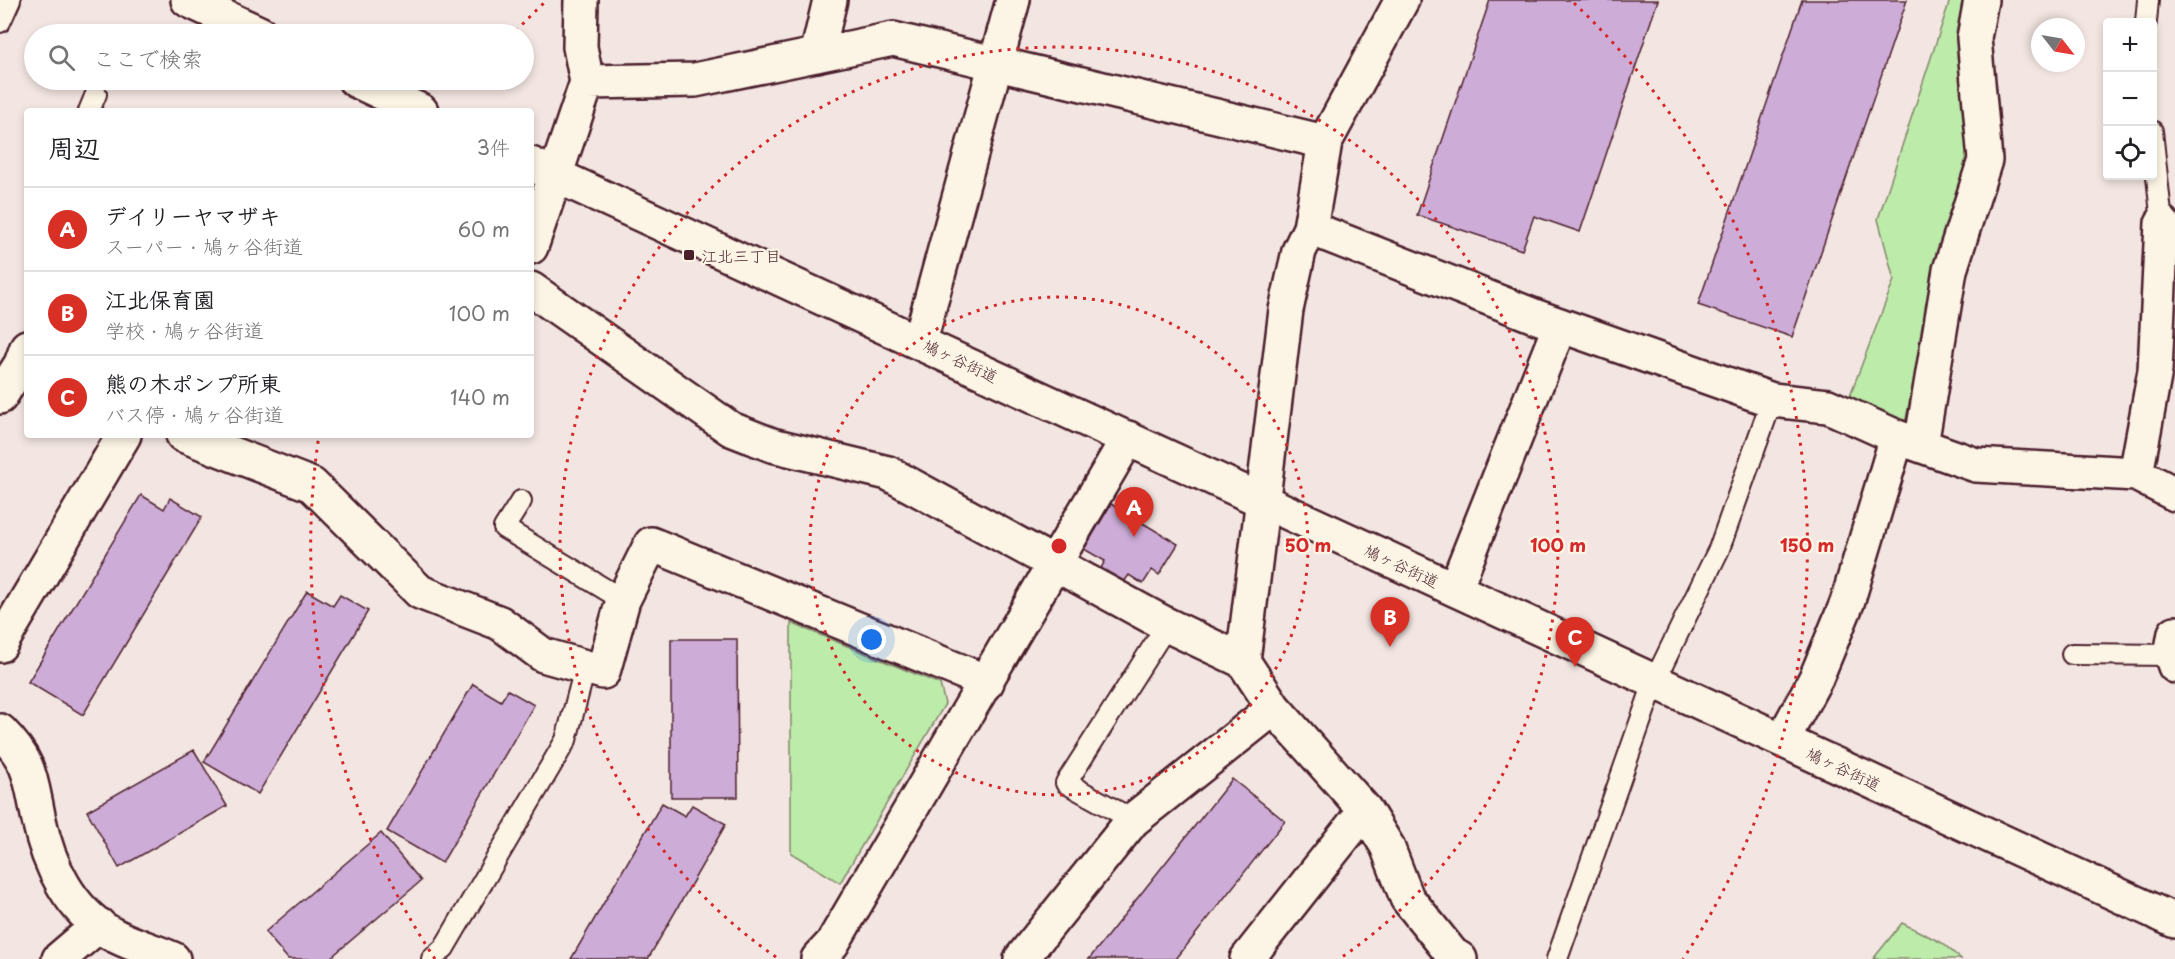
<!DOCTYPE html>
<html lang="ja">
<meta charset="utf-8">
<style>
body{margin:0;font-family:"Playpen Sans","Klee One",sans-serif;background:#f2f2f2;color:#202124}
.controls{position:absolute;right:18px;top:18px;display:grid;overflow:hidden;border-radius:6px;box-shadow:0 3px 9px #0003}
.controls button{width:54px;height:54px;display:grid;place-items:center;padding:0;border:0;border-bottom:2px solid #e0e0e0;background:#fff;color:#202124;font:30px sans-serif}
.compass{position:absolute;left:2031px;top:18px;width:54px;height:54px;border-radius:50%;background:#fff;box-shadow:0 3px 9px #0003;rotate:121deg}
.you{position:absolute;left:872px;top:640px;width:21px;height:21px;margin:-15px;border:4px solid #fff;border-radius:50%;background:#1a73e8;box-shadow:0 0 0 9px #1a73e833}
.badge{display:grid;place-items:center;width:39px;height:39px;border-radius:50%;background:#d93025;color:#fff;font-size:20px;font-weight:700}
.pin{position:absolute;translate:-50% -50px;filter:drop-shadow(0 2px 3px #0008)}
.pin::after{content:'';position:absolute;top:32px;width:21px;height:18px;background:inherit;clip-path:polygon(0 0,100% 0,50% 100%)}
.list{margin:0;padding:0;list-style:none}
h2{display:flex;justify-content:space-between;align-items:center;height:78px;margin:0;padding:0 24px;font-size:26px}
h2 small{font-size:20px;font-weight:400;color:#757577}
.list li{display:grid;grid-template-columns:39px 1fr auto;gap:18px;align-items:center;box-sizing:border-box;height:84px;padding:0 24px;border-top:2px solid #e0e0e0}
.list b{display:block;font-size:22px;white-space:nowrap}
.list p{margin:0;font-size:20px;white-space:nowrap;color:#757577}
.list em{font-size:20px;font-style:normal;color:#757577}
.icon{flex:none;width:33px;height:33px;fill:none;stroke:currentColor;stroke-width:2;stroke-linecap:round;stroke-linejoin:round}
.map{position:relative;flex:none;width:2175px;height:959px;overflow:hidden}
.search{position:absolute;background:#fff;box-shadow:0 3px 9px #0003;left:24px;top:24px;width:510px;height:66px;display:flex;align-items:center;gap:15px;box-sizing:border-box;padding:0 21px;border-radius:33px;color:#757577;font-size:22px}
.panel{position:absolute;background:#fff;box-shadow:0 3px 9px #0003;left:24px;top:108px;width:510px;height:330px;border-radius:6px}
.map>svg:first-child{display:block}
.green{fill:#bcebaa;stroke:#83856a;stroke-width:1.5}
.building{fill:#cdacd7;stroke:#4a1f2b;stroke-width:1.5}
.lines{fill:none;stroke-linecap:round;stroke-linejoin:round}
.lane-casing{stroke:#4a1f2b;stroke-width:24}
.street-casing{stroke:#4a1f2b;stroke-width:38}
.secondary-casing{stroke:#4a1f2b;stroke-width:38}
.lane{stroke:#fcf5e5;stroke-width:20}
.street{stroke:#fcf5e5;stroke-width:33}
.secondary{stroke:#fcf5e5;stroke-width:33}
.ring{fill:none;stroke:#d62828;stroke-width:3;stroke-dasharray:3 6}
.poi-dot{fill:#4a1f2b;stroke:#fcf5e5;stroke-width:2}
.labels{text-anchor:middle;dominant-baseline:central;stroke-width:4.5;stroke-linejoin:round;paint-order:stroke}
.poi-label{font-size:16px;fill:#4a1f2b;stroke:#fcf5e5;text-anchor:start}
.street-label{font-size:16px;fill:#4a1f2b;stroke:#fcf5e5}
.centre{fill:#d62828;stroke:#fcf5e5;stroke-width:3}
.ring-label{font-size:18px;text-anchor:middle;font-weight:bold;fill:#d62828;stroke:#fcf5e5;stroke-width:4.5;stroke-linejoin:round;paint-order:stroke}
</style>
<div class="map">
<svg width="2175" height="959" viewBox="0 0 2175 959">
<rect width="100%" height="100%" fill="#f3e6e2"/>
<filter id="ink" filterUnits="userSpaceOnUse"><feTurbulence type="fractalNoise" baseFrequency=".0167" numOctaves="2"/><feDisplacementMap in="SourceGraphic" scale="12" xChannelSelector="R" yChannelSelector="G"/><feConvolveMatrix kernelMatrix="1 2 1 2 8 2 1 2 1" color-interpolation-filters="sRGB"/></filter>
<g filter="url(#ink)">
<path class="green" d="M1950 0H1969L1968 157 1949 216 1905 423 1849 398 1894 280 1878 219Z
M791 623 940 684 945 704 840 883 791 853Z
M1902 923 1942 943 1961 959H1873Z"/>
<path class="building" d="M1490 0H1658L1580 232 1534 216 1522 250 1417 215Z
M1802 0H1907L1792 337 1698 305Z
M141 495 164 509 170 498 202 517 83 715 28 682Z
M1111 504 1178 544 1159 575 1152 570 1143 584 1129 575 1124 582 1101 568 1105 561 1084 549Z
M307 591 333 606 340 595 368 611 258 794 204 762Z
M671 639H737L738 797H671Z
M473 684 501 701 508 690 534 705 442 863 387 831Z
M194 750 227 806 119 868 87 811Z
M1232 779 1285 821 1176 959H1089Z
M662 803 685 816 692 805 726 824 648 959H571Z
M381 833 421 881 329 959H288L265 932Z"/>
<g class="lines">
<defs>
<path id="lane" d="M0 22 10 0
M2146 22 2148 0
M89 111 96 94
M2152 131 2162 223
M521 501 504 528 623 600
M2072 654 2171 655
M1133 820 1066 783 1167 625
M432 959 444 948 566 740 585 668
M1557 959 1655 680 1719 549 1772 400"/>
<path id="street" d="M1402 0 1325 142 1310 228 1299 251 1286 310 1243 661 1274 708 1365 810 1387 846 1407 898 1452 954 1460 959
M817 55 830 0
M587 82 695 80 893 39 1325 142
M1310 228 1537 317 1772 400 1828 406 1897 437 1976 465 2136 474 2175 494
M531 247 587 82 580 47 581 0
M531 289 731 429 772 445 888 473 1167 625 1243 661
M920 341 1013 0
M0 397 21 364 27 347
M183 435 312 485 420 592 500 623 543 655 603 672 623 600 651 544 987 682
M1921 445 1950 270 1985 160 1974 38 1981 0
M2136 474 2155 371 2162 223
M1455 589 1560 325
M2175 633 2171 655 2175 666
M0 645 124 435
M0 731C32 763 30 778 39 820 48 864 70 910 110 933 129 944 153 950 173 959
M1783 739 1816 678 1847 603 1897 437
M59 959 99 925
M818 959 832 944 1128 438
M1021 959 1133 820 1274 708
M1247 959 1365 810"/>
<path id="secondary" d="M188 0 261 34
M355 80 421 111
M531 164 2175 921"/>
</defs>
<use href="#lane" class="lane-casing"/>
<use href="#street" class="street-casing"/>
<use href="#secondary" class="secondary-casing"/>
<use href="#lane" class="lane"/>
<use href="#street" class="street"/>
<use href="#secondary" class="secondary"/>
</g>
</g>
<g class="ring">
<circle cx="1059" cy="546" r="249"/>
<path d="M776 957A499 499 0 1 1 1342 957"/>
<path d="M435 959A748 748 0 0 1 319 435M516 31A748 748 0 0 1 544 3M1574 3A748 748 0 0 1 1683 959"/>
</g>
<rect class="poi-dot" x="683" y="249" width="12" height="12" rx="3"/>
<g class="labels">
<g class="poi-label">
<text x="701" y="255">江北三丁目</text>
</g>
<g class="street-label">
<text transform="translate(961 360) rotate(25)">鳩ヶ谷街道</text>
<text transform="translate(1402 565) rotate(25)">鳩ヶ谷街道</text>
<text transform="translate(1844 768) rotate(25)">鳩ヶ谷街道</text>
</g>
</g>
<circle cx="1059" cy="546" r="9" class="centre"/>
<g class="ring-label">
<text x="1308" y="552">50 m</text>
<text x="1558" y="552">100 m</text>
<text x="1807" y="552">150 m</text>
</g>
</svg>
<div class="controls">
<button>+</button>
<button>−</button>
<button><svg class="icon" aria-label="locate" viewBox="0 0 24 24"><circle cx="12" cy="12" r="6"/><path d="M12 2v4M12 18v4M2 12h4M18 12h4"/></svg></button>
</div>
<svg class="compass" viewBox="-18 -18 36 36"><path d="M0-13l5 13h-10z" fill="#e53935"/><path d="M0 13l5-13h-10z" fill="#757577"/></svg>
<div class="you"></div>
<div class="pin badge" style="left:1134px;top:537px">A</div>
<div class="pin badge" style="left:1390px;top:647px">B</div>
<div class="pin badge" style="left:1575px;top:667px">C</div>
<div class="search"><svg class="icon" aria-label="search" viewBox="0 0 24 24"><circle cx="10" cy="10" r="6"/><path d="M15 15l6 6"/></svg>ここで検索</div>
<section class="panel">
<h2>周辺<small>3件</small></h2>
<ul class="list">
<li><span class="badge">A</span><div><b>デイリーヤマザキ</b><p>スーパー · 鳩ヶ谷街道</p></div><em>60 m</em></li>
<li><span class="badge">B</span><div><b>江北保育園</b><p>学校 · 鳩ヶ谷街道</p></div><em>100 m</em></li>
<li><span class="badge">C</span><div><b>熊の木ポンプ所東</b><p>バス停 · 鳩ヶ谷街道</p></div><em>140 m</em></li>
</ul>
</section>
</div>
